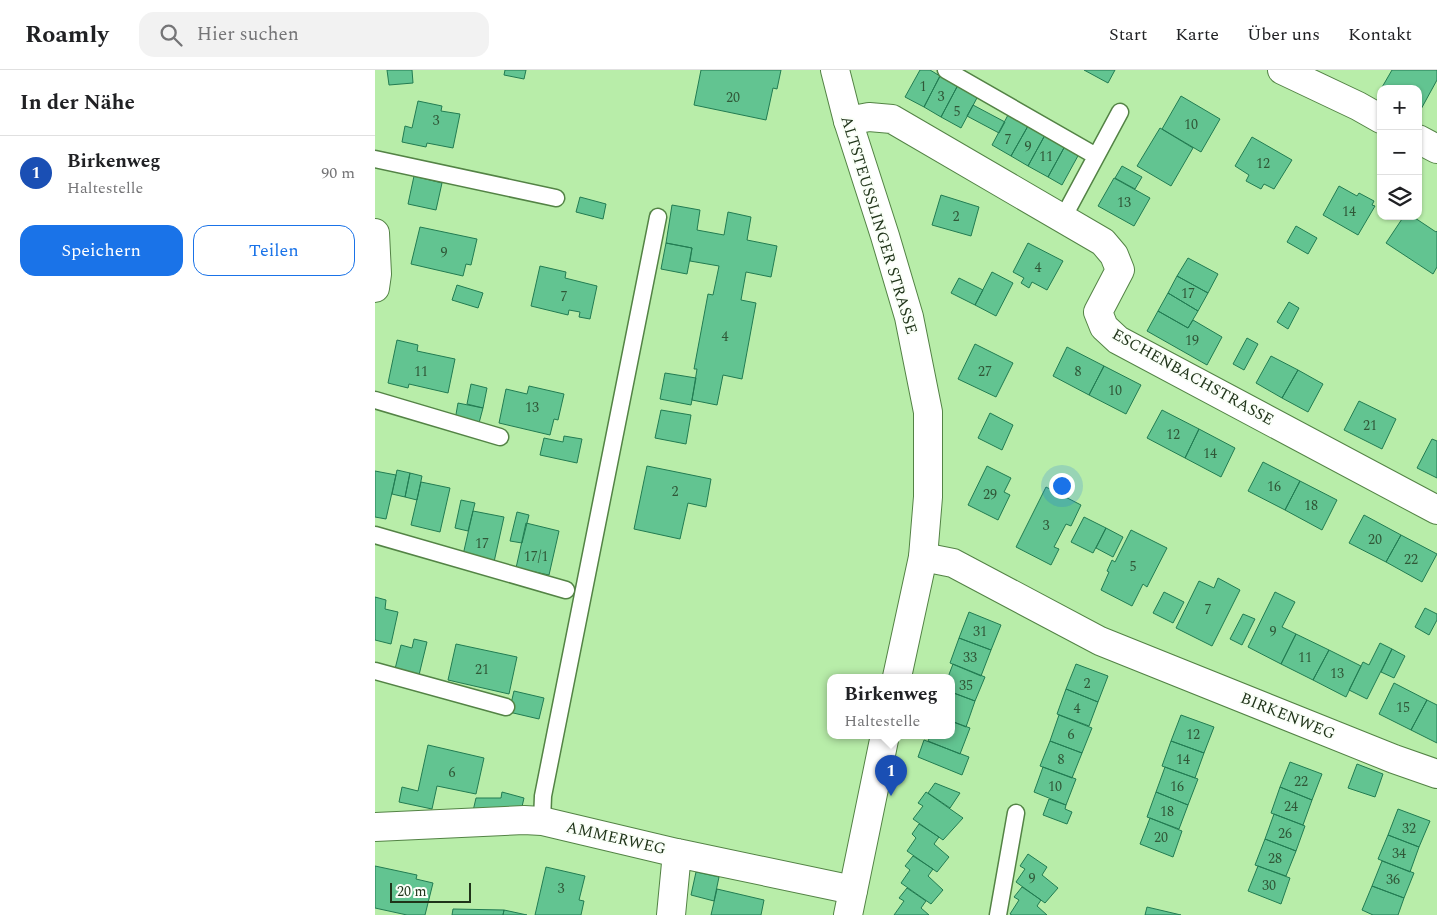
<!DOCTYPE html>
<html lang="de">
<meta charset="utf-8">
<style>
body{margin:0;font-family:Spectral,serif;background:#f2f2f2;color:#202124}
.controls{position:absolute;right:15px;top:15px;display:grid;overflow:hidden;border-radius:10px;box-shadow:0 1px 4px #0004}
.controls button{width:45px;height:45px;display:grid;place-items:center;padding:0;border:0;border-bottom:1px solid #e0e0e0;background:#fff;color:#202124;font:25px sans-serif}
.scale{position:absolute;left:15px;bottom:12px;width:81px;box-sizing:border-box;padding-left:5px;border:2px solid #1f3319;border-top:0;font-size:14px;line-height:18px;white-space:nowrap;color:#1f3319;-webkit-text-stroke:4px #fafff8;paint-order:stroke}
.you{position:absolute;left:686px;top:415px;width:18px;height:18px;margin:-12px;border:4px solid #fff;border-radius:50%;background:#1a73e8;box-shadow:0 0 0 8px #1a73e833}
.badge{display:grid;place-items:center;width:32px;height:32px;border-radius:50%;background:#1a73e8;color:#fff;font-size:16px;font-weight:700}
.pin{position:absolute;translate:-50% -41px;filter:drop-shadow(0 1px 2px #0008)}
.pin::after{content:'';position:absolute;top:26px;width:18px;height:15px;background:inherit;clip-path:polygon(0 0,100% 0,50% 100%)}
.popup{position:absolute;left:452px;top:604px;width:128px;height:65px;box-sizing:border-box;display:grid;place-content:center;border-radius:10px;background:#fff;filter:drop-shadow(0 1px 4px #0005);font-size:16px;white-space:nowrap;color:#757577}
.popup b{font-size:19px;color:#202124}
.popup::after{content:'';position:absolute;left:50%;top:100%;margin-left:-10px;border:10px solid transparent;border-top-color:#fff}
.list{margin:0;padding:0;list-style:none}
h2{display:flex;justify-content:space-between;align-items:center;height:65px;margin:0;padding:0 20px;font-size:21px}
h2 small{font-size:16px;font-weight:400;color:#757577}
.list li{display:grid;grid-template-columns:32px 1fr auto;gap:15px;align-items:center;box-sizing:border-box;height:75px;padding:0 20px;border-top:1px solid #e0e0e0}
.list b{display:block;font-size:19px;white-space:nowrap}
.list p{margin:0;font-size:16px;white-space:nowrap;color:#757577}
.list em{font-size:16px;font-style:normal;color:#757577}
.actions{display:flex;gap:10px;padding:15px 20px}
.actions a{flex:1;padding:11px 0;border:1px solid #1a73e8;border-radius:15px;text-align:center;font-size:18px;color:#1a73e8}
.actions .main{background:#1a73e8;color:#fff}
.icon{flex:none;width:28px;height:28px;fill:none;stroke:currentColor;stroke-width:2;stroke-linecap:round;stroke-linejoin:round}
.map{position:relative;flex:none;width:1062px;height:845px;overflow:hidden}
header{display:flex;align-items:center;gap:30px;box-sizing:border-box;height:70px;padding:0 25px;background:#fff;border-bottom:1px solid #e0e0e0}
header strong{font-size:24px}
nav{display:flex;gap:28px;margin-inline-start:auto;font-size:18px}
.search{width:350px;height:45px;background:#f2f2f2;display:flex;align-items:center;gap:12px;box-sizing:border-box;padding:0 18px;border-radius:15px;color:#757577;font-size:19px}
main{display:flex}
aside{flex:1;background:#fff}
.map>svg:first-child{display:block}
.building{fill:#62c491;stroke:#227c52}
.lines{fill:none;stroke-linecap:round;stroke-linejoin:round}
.service-casing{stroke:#538345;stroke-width:19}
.minor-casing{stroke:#538345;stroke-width:30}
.tertiary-casing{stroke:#538345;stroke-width:30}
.service{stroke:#fff;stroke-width:16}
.minor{stroke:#fff;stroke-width:28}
.tertiary{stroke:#fff;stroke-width:28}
.labels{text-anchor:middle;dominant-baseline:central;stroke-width:4;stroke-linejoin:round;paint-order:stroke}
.number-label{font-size:14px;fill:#305737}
.street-label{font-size:16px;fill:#1f3319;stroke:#fafff8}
</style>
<header>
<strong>Roamly</strong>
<div class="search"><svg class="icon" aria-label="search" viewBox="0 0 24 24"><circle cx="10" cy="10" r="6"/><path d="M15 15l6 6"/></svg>Hier suchen</div>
<nav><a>Start</a><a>Karte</a><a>Über uns</a><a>Kontakt</a></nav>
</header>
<main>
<aside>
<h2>In der Nähe<small></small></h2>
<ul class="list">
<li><span class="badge" style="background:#1a4fb4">1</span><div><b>Birkenweg</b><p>Haltestelle</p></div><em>90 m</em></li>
</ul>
<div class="actions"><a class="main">Speichern</a><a>Teilen</a></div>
</aside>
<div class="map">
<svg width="1062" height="845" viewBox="0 0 1062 845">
<rect width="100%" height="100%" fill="#b8eda9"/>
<path class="building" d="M12 0H37L38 13 14 15Z
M130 0H151L149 9 129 5Z
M326 0H406L402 19 398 18 391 50 319 35Z
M545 0H555L565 6 549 37 530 27Z
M709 0H740L733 13Z
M1017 0H1062V10L1045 41 1043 40V19H1006Z
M565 6 583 15 566 47 549 37Z
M583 15 603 26 586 58 566 47Z
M806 26 845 49 826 82 787 59Z
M43 31 67 36 66 41 85 44 78 78 52 73 51 77 27 72 30 56 37 58Z
M598 35 630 52 624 63 592 46Z
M633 45 653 56 636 86 617 75Z
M653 56 670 65 653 96 636 86Z
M785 58 818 78 796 116 762 96Z
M670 65 690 76 673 107 653 96Z
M877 67 917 90 899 119 889 114 886 119 871 111 874 105 860 96Z
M690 76 704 84 687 115 673 107Z
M747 96 767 107 760 119 740 108Z
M39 106 67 113 61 140 33 134Z
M739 108 775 128 759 156 723 136Z
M964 116 982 126 984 123 999 131 997 135 1000 136 983 165 948 145Z
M566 125 604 137 596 166 557 155Z
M205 127 231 134 228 149 201 142Z
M297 135 325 140 322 160 349 165 353 142 376 147 372 170 402 176 396 207 371 202 366 230 381 233 367 309 348 305 342 335 317 330 322 299H319L333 224 338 225 344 196 315 191 317 178 291 173Z
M1029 146H1037L1061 162 1062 161V197L1058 204 1011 173Z
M921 156 942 168 933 184 912 172Z
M45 157 102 169 96 195 91 194 88 206 36 194Z
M291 173 317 178 312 204 286 199Z
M653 173 688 191 672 220 657 212 654 218 646 213 649 208 638 202Z
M813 188 843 204 833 223 802 206Z
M165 196 191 202 190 208 222 216 215 249 204 247 205 242 194 240 193 245 156 236Z
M617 202 638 213 621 246 600 235Z
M802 206 833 223 823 241 793 223Z
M584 208 608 220 600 235 576 223Z
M82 215 108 223 103 238 77 230Z
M793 223 823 241 813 258 783 241Z
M914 232 924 238 913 259 902 252Z
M783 241 813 258 818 250 847 267 832 295 772 261Z
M872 268 883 274 869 300 858 294Z
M22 270 43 275 42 281 80 289 73 323 34 314 33 318 13 313Z
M600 274 638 293 621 327 583 309Z
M692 277 729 296 714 325 678 306Z
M896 286 923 300 907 328 881 313Z
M729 296 766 315 751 344 714 325Z
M923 300 948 314 933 342 907 328Z
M290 303 321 308 316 335 285 329Z
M96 314 112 318 108 338 92 334Z
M154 316 189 324 183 350 179 349 175 365 124 353 131 319 152 324Z
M984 331 1021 349 1007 379 969 360Z
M83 333 108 338 104 353 80 350Z
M286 340 316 345 311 374 280 368Z
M787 340 824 359 810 388 772 368Z
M615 343 638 355 627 380 603 368Z
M824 359 860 378 846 407 810 388Z
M189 366 207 369 202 393 165 385 169 368 188 372Z
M1057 369 1062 371V408L1042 398Z
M888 392 925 411 910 440 873 421Z
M272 396 336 409 331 437 313 433 305 469 259 459Z
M612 396 636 408 629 422 635 425 623 450 593 435Z
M22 400 35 403 30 427 17 424Z
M0 401 21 405 11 449 0 447Z
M35 403 47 406 42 430 30 427Z
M925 411 962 430 947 460 910 440Z
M46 412 75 418 65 462 36 455Z
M671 417 706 435 696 456 691 454 679 477 684 479 676 495 641 477Z
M86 430 100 433 93 461 80 458Z
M98 441 129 447 119 492 88 485Z
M142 442 154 445 147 473 135 471Z
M989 445 1026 465 1011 492 974 473Z
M709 447 731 458 718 483 696 472Z
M151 453 184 461 174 505 141 498Z
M731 458 748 467 738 487 721 478Z
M756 460 792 478 772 517 768 514 757 536 726 520 734 502 732 501 737 490 740 492Z
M1026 465 1062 484 1047 512 1011 492Z
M843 508 865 520 837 576 801 558 824 511 839 518Z
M789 522 809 532 798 553 778 543Z
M900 522 920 532 907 557 921 564 906 594 873 577Z
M0 527 11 530 10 539 23 542 16 574 0 570Z
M1050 538 1062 544V550L1054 565 1040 557Z
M594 542 626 555 616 580 584 568Z
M868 544 880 549 867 575 855 569Z
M921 564 954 580 938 610 906 594Z
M584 568 616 580 606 606 575 593Z
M39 569 52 572 44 605 20 599 26 575 37 578Z
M1005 573 1017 579 992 629 974 620 988 592 994 595Z
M81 574 142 587 134 624 73 610Z
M1017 579 1030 586 1019 608 1006 602Z
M954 580 986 596 971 627 938 610Z
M578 594 610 607 600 631 576 622V607H573Z
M701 594 733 606 723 632 691 619Z
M1019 613 1052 630 1036 660 1004 644Z
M691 619 723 632 714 656 682 644Z
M139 621 169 628 164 649 134 642Z
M576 622 600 631 591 657 576 651Z
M1052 630 1062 635V673L1036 660Z
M684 645 717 658 707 683 675 671Z
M806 645 839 657 829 683 796 671Z
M576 651 595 658 585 684 553 671 556 665H576Z
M549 670 594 687 587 705 543 687Z
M675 671 707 683 697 708 665 696Z
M796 671 829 683 820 708 787 696Z
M53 675 109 688 101 724 62 716 57 739 24 732 27 717 43 721Z
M915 692 947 704 937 730 905 717Z
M982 694 1008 704 1000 727 973 718Z
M668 697 701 709 691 735 659 722Z
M790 697 823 709 813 735 781 722Z
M560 713 585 723 575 738 553 723Z
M905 717 937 730 928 755 896 743Z
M127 722 149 728 146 741H98L101 728H126Z
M551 722 588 748 568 770 538 749 548 736 543 733Z
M781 722 813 735 804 759 772 747Z
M674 729 691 735 690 739 697 742 692 754 668 745Z
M1023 739 1055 751 1044 777 1013 765Z
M899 744 930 756 921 781 890 769Z
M775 748 807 761 798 787 765 774Z
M544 754 564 767 559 774 574 787 562 802 532 781 541 768 537 764Z
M1013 765 1044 777 1035 802 1003 789Z
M890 769 921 781 911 806 880 795Z
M653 784 672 797 667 805 683 818 670 833 641 812 650 799 645 796Z
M538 786 558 799 553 806 568 820 556 834 526 813 535 800 530 796Z
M1007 791 1039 803 1029 828 997 816Z
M0 796 42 805 41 809 58 813 50 845H32L0 838Z
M883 796 915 808 906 834 873 821Z
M171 797 210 806 204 830 209 831 206 845H160Z
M321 802 344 807 339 831 316 825Z
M997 816 1029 828 1023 845H998L987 840Z
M647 817 666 830 662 836 672 845H637L635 844 644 830 639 827Z
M532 818 551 831 546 838 554 845H519L529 831 524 828Z
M342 819 389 830 386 845H336Z
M772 837 806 845H770Z
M78 839 129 840 128 845H77Z
M129 840 152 845H128Z"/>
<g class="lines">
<defs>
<path id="service" d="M571 0 721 86
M0 89 181 128
M688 148 745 42
M0 330 125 367
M0 465 191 520
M0 601 131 637
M167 751 168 726 283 147
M623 845 641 743"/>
<path id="minor" d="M907 0 983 36 1006 49
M473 51 494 47 517 49 728 172 739 185 745 200 723 242 729 257 743 270 1062 440
M1043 69 1062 79
M0 163 2 204 0 218
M548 487 578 493 725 571 1019 689 1062 704
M0 757 149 750 167 751 302 783 478 820
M296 845 302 783"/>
<path id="tertiary" d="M460 0 473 51 510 166 534 247 553 342V427L548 487 522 607
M473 845 510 665"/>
</defs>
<use href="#service" class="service-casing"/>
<use href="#minor" class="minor-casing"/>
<use href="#tertiary" class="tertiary-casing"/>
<use href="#service" class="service"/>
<use href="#minor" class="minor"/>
<use href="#tertiary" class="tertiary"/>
</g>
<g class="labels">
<g class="number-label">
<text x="548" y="16">1</text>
<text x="566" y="26">3</text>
<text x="358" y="27">20</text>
<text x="582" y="41">5</text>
<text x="61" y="50">3</text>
<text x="816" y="54">10</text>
<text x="633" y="69">7</text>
<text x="653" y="76">9</text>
<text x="671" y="86">11</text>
<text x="888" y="93">12</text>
<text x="749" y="132">13</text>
<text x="974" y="141">14</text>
<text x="581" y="146">2</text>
<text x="69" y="182">9</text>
<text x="663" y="197">4</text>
<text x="813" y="223">17</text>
<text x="189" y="226">7</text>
<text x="350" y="266">4</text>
<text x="817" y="270">19</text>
<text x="46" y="301">11</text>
<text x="610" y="301">27</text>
<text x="703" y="301">8</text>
<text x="740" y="320">10</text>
<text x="157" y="337">13</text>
<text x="995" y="355">21</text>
<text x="798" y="364">12</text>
<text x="835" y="383">14</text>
<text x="899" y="416">16</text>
<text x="300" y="421">2</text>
<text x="615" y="424">29</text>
<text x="936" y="435">18</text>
<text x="671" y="455">3</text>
<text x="1000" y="469">20</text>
<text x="107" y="473">17</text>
<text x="161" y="486">17/1</text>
<text x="1036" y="489">22</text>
<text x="758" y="496">5</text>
<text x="833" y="539">7</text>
<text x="605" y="561">31</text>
<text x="898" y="561">9</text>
<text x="595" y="587">33</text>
<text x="930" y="587">11</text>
<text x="107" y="599">21</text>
<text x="962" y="603">13</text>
<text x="712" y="613">2</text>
<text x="591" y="615">35</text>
<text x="1028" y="637">15</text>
<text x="702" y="638">4</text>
<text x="696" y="664">6</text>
<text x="818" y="664">12</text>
<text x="686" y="689">8</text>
<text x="808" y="689">14</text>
<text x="77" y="702">6</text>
<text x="926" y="711">22</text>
<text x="680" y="716">10</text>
<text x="802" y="716">16</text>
<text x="916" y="736">24</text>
<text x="792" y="741">18</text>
<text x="1034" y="758">32</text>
<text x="910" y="763">26</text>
<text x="786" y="767">20</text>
<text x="1024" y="783">34</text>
<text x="900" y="788">28</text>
<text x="657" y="808">9</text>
<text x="1018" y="809">36</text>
<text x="894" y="815">30</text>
<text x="186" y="818">3</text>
</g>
<g class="street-label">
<text transform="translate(504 155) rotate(73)">ALTSTEUSSLINGER STRASSE</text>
<text transform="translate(818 307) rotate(29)">ESCHENBACHSTRASSE</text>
<text transform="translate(913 646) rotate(22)">BIRKENWEG</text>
<text transform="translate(241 768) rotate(13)">AMMERWEG</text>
</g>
</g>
</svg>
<div class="controls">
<button>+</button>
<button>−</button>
<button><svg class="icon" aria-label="layers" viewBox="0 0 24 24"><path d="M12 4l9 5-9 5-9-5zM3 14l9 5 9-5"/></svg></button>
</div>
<div class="scale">20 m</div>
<div class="you"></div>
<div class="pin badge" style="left:516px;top:726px;background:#1a4fb4">1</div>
<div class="popup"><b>Birkenweg</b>Haltestelle</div>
</div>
</main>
